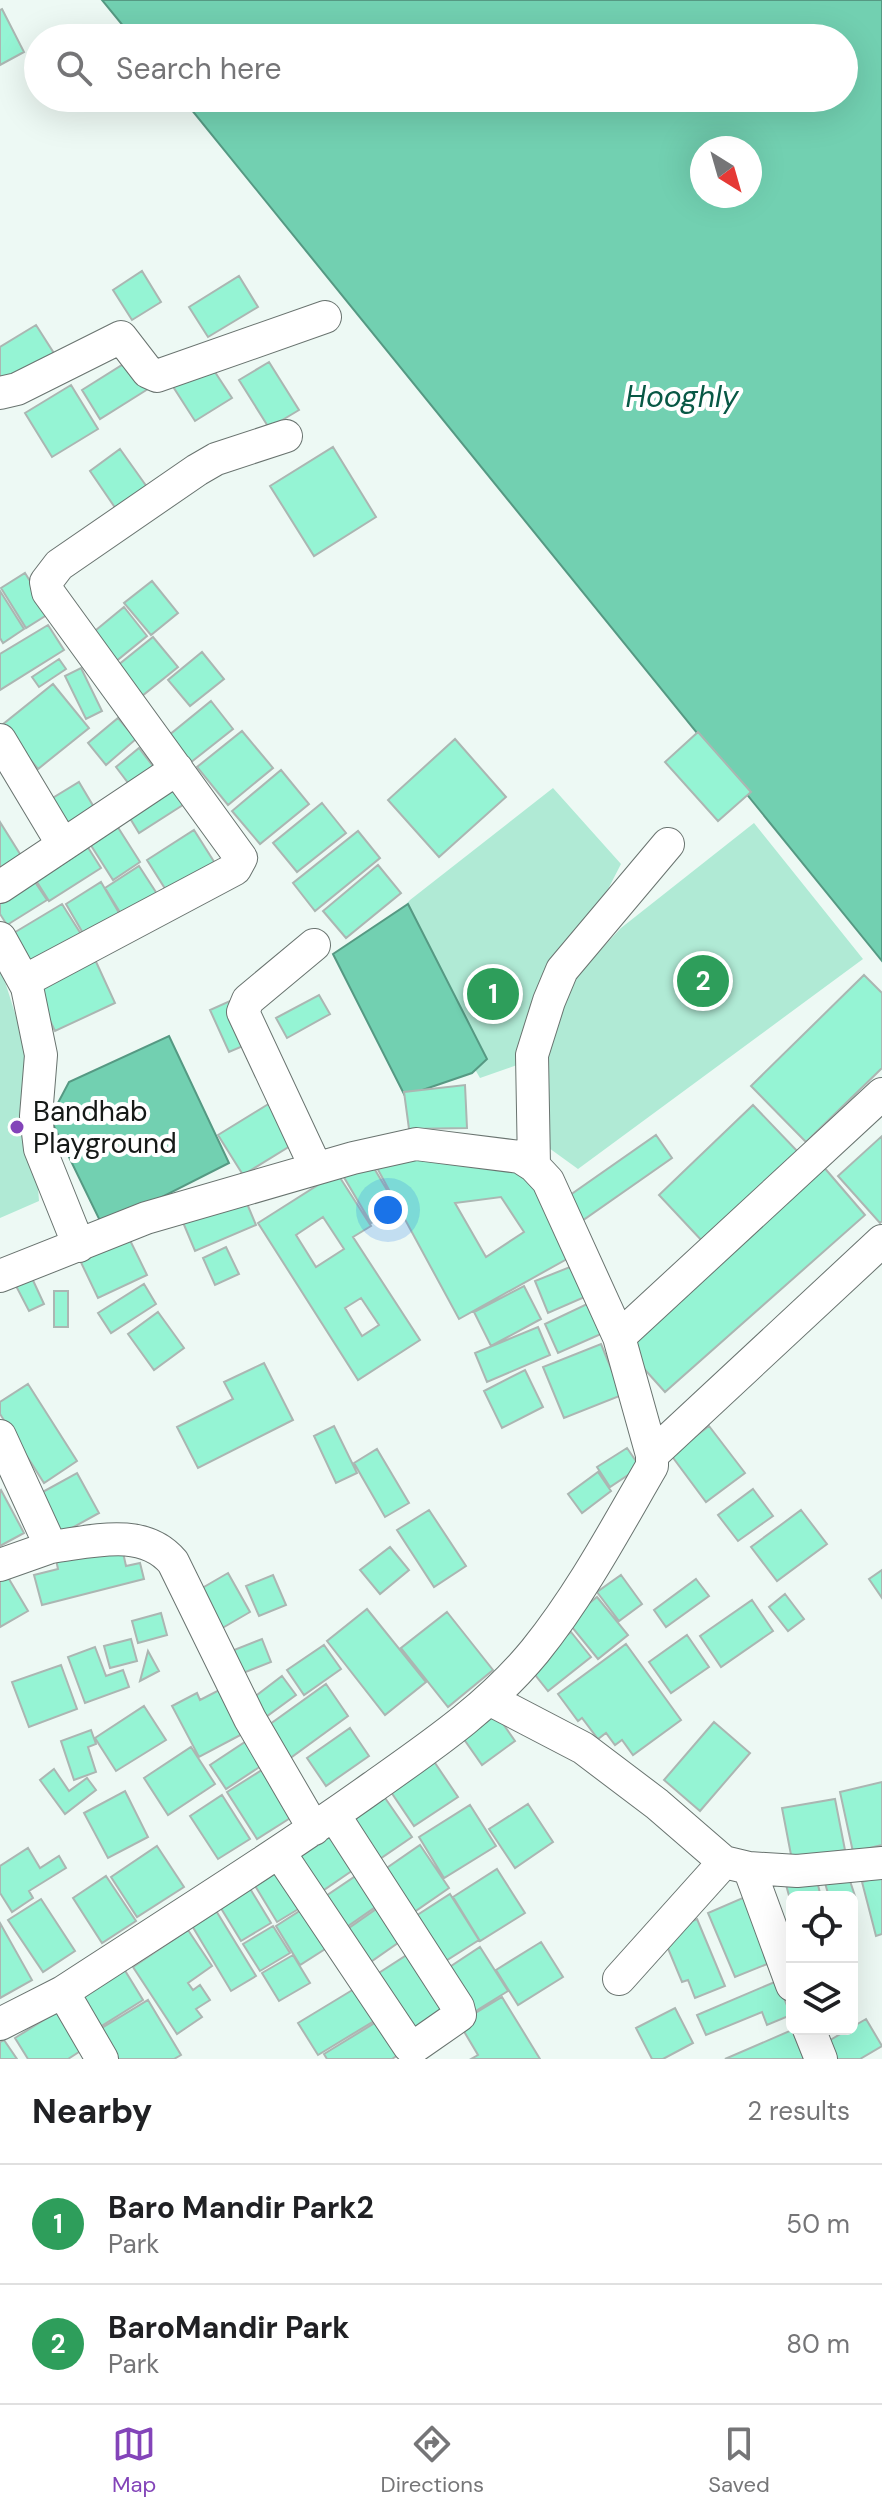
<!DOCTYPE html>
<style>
body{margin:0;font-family:"DM Sans",sans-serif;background:#f6f6f6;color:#202124}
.controls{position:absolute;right:24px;bottom:24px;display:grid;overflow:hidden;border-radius:12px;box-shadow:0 8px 32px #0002}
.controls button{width:72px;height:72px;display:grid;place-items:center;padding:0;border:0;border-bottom:2px solid #e0e0e0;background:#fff;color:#202124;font:40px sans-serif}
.compass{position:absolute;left:690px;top:136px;width:72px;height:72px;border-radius:50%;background:#fff;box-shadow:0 8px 32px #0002;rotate:143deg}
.you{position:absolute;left:388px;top:1210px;width:28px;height:28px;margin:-20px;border:6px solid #fff;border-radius:50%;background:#1a73e8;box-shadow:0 0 0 12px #1a73e833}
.badge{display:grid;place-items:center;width:52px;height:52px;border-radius:50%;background:#8344b9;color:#fff;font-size:26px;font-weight:700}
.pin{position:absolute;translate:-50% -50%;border:4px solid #fff;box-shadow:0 2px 8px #0006}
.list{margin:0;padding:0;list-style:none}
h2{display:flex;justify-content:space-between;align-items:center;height:104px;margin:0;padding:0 32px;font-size:34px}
h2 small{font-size:26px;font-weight:400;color:#757577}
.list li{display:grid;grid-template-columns:52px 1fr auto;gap:24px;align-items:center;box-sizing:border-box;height:120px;padding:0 32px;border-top:2px solid #e0e0e0}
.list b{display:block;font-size:30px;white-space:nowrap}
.list p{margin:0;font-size:26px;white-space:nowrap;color:#757577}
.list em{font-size:26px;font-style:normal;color:#757577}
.icon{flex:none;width:44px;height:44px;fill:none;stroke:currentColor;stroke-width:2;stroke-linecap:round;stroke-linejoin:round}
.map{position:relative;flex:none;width:882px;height:2059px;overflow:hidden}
.search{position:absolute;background:#fff;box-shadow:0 8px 32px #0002;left:24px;right:24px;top:24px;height:88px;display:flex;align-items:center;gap:20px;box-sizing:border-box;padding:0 28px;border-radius:44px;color:#757577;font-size:30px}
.sheet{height:344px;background:#fff}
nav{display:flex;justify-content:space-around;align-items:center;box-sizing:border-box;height:112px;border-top:2px solid #e0e0e0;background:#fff;font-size:22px;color:#757577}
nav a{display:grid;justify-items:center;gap:4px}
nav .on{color:#8344b9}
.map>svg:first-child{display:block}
.green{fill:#b0ead5}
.water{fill:#72d0b1;stroke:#569983;stroke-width:2;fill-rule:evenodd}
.building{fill:#95f4d4;stroke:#abb6b2;stroke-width:2;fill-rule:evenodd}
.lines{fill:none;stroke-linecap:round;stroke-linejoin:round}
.minor-casing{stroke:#69736f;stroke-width:34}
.minor{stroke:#fff;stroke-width:32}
.poi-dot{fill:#8344b9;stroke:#fff;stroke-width:3}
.labels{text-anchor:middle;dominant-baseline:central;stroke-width:8;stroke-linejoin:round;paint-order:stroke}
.poi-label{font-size:28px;fill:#151917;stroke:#fff;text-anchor:start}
.water-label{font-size:30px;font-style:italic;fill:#085845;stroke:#fff}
</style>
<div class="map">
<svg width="882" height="2059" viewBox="0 0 882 2059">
<rect width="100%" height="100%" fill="#edf9f4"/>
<path class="green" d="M553 788 621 864 517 1065 480 1078 390 922 410 900Z
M754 823 863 959 578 1169 531 1135 551 1003 621 928Z
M0 966 28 1054 39 1201 0 1218Z"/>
<path class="water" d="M102 0H882V961L182 98H844V38H133ZM702 148H750V196H702Z
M408 904 487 1059 472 1073 405 1096 333 954Z
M169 1036 229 1163 103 1227 50 1118 69 1082Z"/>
<path class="building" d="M2 9 24 52 0 65V10Z
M142 271 161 302 132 320 113 290Z
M239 276 258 307 208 337 189 307Z
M36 325 57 358 0 389V347Z
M130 360 148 389 100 419 82 390Z
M269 362 299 410 269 428 239 380Z
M209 363 232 398 195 421 172 385Z
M71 385 98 429 52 457 25 413Z
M333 447 376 517 314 556 270 486Z
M120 449 147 487 116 509 90 471Z
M25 573 50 613 26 628 1 588Z
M152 581 178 613 151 635 124 603Z
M0 591 24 629 3 643 0 638Z
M124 607 147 636 109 667 85 639Z
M48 625 64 650 0 690V654Z
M153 637 178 667 137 700 112 670Z
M202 652 224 679 190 706 168 680Z
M59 659 66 669 39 687 32 677Z
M81 668 102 711 86 719 65 676Z
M53 684 89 728 38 769 2 725Z
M211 701 233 729 190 763 168 736Z
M118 718 136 739 106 765 88 743Z
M242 731 273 768 228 805 197 767Z
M698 732 751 792 718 821 665 762Z
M455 739 506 797 439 857 388 800Z
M139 748 156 770 132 788 116 767Z
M281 770 309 804 260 844 232 811Z
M79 782 98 814 65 834 46 802Z
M174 784 186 803 139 833 128 815Z
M322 803 346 833 297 872 273 843Z
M112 818 140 862 113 880 85 836Z
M0 822 25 862 0 877Z
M194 830 218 868 171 898 147 860Z
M358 831 380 858 315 911 293 883Z
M82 838 101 868 49 901 30 871Z
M378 865 401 893 346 938 323 911Z
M139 866 161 900 126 922 105 888Z
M29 873 47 900 7 925 0 914V891Z
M101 882 122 918 87 940 66 904Z
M62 904 86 942 30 976 7 937Z
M92 953 115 1003 55 1031 31 981Z
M864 975 882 993V1068L806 1142 751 1086Z
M319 995 330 1014 287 1038 276 1018Z
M230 1001 250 1043 229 1052 210 1010Z
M465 1085 467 1128 409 1129 404 1092Z
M275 1100 300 1140 243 1175 218 1135Z
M753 1105 799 1153 704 1243 659 1195Z
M656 1135 672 1158 579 1223 563 1200Z
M882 1136V1221L880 1223 838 1176Z
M418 1146 518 1159 576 1254 459 1319 376 1166ZM501 1197 524 1232 486 1257 455 1203Z
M368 1158 397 1207 371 1223 342 1174Z
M822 1165 865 1215 665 1392 621 1343Z
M337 1173 371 1226 353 1237 420 1340 358 1380 258 1223ZM323 1217 344 1249 316 1267 296 1235ZM361 1298 379 1325 362 1336 345 1308Z
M243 1194 256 1225 195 1251 182 1220Z
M125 1230 147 1275 98 1298 77 1254Z
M226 1247 239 1274 215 1285 203 1258Z
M575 1265 587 1296 548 1313 535 1281Z
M31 1276 44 1304 29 1311 15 1284Z
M144 1284 156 1304 111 1333 98 1313Z
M524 1286 541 1319 491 1346 474 1312Z
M54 1291H68V1327H54Z
M587 1304 601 1334 558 1353 545 1324Z
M158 1312 184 1348 154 1370 128 1334Z
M538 1327 550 1355 487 1382 475 1353Z
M601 1344 622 1395 564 1418 543 1367Z
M264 1363 293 1420 198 1468 177 1427 233 1399 224 1382Z
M525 1370 543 1407 502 1428 484 1391Z
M28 1384 77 1461 44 1483 0 1414V1402Z
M334 1426 357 1473 336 1483 314 1436Z
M709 1426 745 1473 706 1502 671 1455Z
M627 1448 640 1467 610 1487 597 1467Z
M377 1449 409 1503 385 1517 354 1463Z
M598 1472 611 1491 582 1513 568 1494Z
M77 1473 99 1513 61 1534 39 1494Z
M753 1489 773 1516 738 1541 718 1515Z
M1 1490 24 1533 0 1546V1491Z
M429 1510 466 1566 434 1587 397 1530Z
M801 1510 827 1544 777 1581 751 1547Z
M120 1539 126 1566 140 1563 144 1579 42 1605 34 1575 58 1569 55 1555Z
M390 1547 409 1570 380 1594 360 1570Z
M3 1569 28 1611 0 1627V1571Z
M882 1570V1598L869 1579Z
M228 1573 250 1612 219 1630 197 1591Z
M273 1575 286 1605 259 1616 246 1586Z
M621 1575 642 1604 619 1621 597 1592Z
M696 1579 709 1596 666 1627 654 1610Z
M785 1594 804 1619 788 1631 769 1607Z
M597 1597 628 1635 598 1659 567 1621Z
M752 1600 773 1631 721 1667 700 1636Z
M367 1609 426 1682 385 1715 327 1641Z
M447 1612 493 1670 448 1707 401 1648Z
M161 1613 167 1635 138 1643 132 1621Z
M571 1632 591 1657 548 1691 528 1666Z
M687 1635 709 1667 671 1693 649 1662Z
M131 1639 137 1661 110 1668 104 1646Z
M262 1639 271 1662 243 1673 234 1650Z
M626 1644 681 1720 633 1755 622 1740 615 1745 606 1733 598 1739 582 1718 578 1721 558 1694Z
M324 1645 341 1669 304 1695 287 1670Z
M95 1647 106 1676 123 1670 129 1687 85 1703 68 1657Z
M148 1651 159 1671 140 1681Z
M61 1665 77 1709 29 1727 12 1682Z
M282 1676 296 1695 259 1722 245 1704Z
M326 1684 348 1716 289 1759 266 1727Z
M225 1687 248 1731 199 1757 172 1706 197 1693 200 1700Z
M144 1706 166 1740 116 1771 95 1738Z
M494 1711 515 1741 482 1765 461 1735Z
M714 1722 750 1753 700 1811 664 1780Z
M350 1728 369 1756 326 1786 307 1758Z
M91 1730 96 1744 88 1747 96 1772 74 1780 61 1741Z
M245 1742 261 1766 226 1789 210 1765Z
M191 1747 215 1784 168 1815 144 1778Z
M433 1760 458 1797 414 1826 389 1789Z
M265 1768 295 1815 257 1839 227 1792Z
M54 1769 69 1791 87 1778 96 1790 65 1814 40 1780Z
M882 1782V1845L853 1852 840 1792Z
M125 1791 148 1837 108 1858 84 1813Z
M222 1795 250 1839 218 1859 190 1816Z
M383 1795 412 1837 371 1865 343 1823Z
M835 1799 845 1850 792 1860 782 1808Z
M528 1804 553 1842 515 1868 489 1829Z
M470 1805 496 1846 444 1878 419 1837Z
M332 1832 356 1868 318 1894 293 1858Z
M420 1845 449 1888 407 1917 378 1874Z
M157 1846 184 1887 137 1917 111 1877Z
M28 1848 40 1868 59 1856 66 1868 29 1891 33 1898 12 1912 0 1893V1866Z
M282 1867 305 1905 277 1922 254 1884Z
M497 1869 525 1913 480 1941 453 1897Z
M363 1871 384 1901 338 1933 317 1902Z
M848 1875 855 1896 829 1897 825 1883Z
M106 1876 136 1921 102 1943 73 1898Z
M882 1876V1934L876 1936 862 1882Z
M816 1877 821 1897H792V1906L786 1885Z
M249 1887 271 1923 241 1941 219 1905Z
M450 1894 479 1940 436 1967 408 1921Z
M745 1897 772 1962 735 1977 708 1913Z
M41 1899 75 1951 43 1972 8 1920Z
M309 1905 333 1944 300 1965 276 1926Z
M382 1905 405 1938 362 1968 339 1935Z
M215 1909 256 1976 231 1991 191 1924Z
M697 1919 725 1986 695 1998 688 1980 682 1982 662 1934Z
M0 1923 32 1980 0 1998Z
M273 1926 290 1953 260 1971 243 1944Z
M188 1930 212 1966 188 1983 193 1990 200 1985 210 2000 196 2009 202 2017 177 2034 133 1967Z
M541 1942 563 1977 518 2005 496 1970Z
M480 1947 508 1991 466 2017 439 1974Z
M413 1951 453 2012 411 2039 371 1978Z
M293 1955 310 1983 279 2001 262 1973Z
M121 1964 143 2000 95 2030 73 1993Z
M777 1981 791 2015 767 2025 762 2012 706 2035 697 2015Z
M359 1986 379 2018 318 2055 298 2023Z
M502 1997 540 2059H471L478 2055 459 2023Z
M148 2000 181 2055 174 2059H114L97 2031Z
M675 2008 693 2043 663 2059H652L636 2028Z
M58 2011 82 2050 68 2059H28L15 2038Z
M866 2019 882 2046 860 2059H828L820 2046Z
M378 2021 398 2055 392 2059H327L324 2054Z
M792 2030 804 2059H725Z
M4 2040 17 2059H0V2042Z"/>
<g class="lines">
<defs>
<path id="minor" d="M0 393 17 389 121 337 148 372 157 376 325 317
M0 740 63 845
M0 887 177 769
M0 938 27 987
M314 945 248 1000 243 1012 316 1168
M534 1166 532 1055 549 1001 562 970 668 844
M79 1246 40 1149 36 1116 41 1055 27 987 30 978 235 869 241 858 48 592 46 582 59 565 197 470 216 459 286 436
M0 1276 146 1218 353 1158 416 1144 520 1157 534 1166 548 1181 619 1337 652 1455V1466C616 1528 581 1594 535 1651 490 1706 431 1746 373 1787 272 1859 167 1924 63 1992
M619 1337 882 1094
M0 1436 51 1547 0 1565
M652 1455 882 1241
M51 1547C91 1542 143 1526 173 1562L250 1719 314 1829
M489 1699 583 1748 657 1804 724 1862 749 1868 797 1871 882 1863
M279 1852 409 2046 417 2045 460 2015 458 2007 334 1815
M749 1868 792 1985
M619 1979 724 1862
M0 2024 63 1992 102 2059
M809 2029 821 2059"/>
</defs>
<use href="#minor" class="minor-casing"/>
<use href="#minor" class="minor"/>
</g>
<circle class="poi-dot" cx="17" cy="1127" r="8"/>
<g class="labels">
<g class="poi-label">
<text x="33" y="1111">Bandhab<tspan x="33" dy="32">Playground</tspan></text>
</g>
<g class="water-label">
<text x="682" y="396">Hooghly</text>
</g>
</g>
</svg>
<div class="controls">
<button><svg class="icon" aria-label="locate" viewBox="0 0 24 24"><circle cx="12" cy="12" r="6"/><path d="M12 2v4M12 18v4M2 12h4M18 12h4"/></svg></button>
<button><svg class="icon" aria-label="layers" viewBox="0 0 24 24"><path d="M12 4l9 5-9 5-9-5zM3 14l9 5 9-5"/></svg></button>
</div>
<svg class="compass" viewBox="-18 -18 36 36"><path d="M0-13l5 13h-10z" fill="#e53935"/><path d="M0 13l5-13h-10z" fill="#757577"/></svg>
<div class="you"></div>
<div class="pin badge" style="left:493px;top:994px;background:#2e9e5b">1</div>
<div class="pin badge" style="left:703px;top:981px;background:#2e9e5b">2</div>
<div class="search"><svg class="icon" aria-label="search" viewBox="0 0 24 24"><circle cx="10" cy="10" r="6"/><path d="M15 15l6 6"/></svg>Search here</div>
</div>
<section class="sheet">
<h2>Nearby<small>2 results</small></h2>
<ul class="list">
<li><span class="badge" style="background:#2e9e5b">1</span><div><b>Baro Mandir Park2</b><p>Park</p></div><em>50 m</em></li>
<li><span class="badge" style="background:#2e9e5b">2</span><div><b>BaroMandir Park</b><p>Park</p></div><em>80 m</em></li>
</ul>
</section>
<nav>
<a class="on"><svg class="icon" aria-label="map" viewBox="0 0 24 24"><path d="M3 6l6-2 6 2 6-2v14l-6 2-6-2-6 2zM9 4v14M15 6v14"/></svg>Map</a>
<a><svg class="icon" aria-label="directions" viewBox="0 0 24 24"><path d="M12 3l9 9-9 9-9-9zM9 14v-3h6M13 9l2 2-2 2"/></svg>Directions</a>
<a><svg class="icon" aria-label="saved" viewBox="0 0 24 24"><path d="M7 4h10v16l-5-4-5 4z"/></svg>Saved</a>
</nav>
